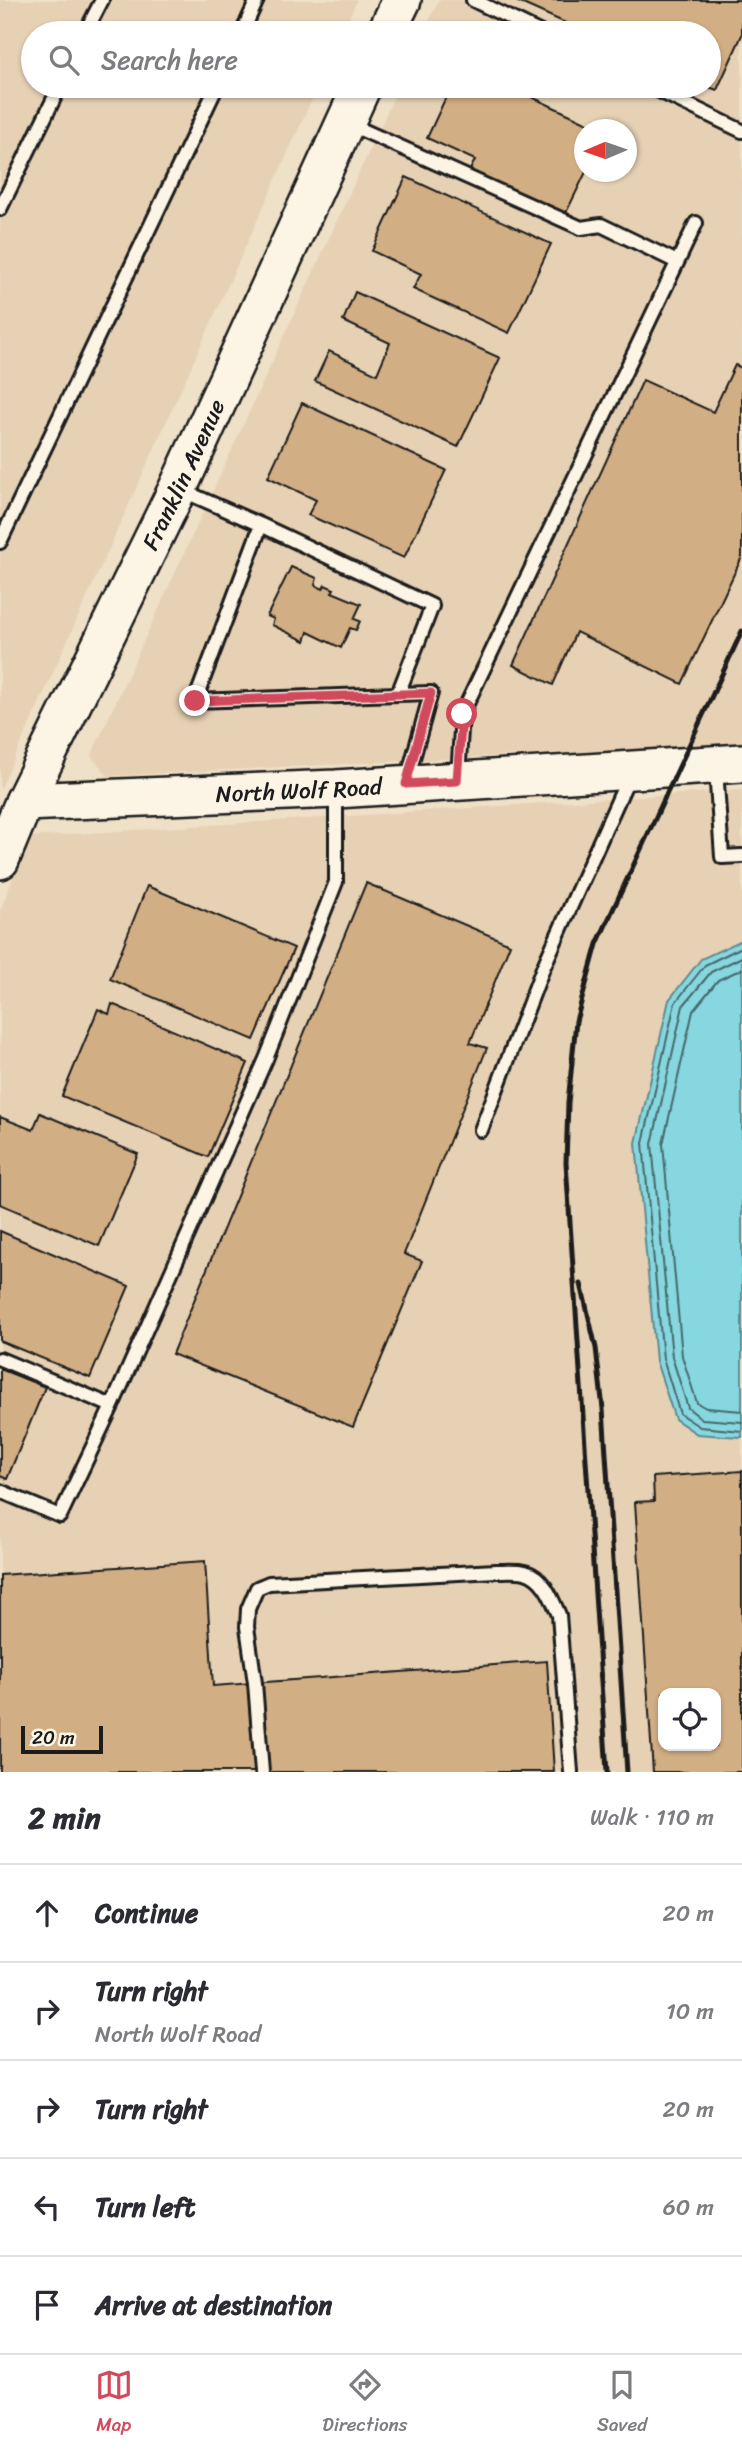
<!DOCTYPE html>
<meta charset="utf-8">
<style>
body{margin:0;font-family:Sriracha,sans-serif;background:#f2f2f3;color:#2b2b33}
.controls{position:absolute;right:21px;bottom:21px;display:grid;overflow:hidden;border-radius:14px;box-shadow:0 2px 5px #0004}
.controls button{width:63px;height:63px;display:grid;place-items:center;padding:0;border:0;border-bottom:2px solid #e1e1e2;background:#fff;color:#2b2b33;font:35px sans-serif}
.compass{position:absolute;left:574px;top:119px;width:63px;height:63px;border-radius:50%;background:#fff;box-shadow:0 2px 5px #0004;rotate:268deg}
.scale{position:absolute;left:21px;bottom:18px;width:82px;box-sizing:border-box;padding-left:7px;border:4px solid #1c1c1c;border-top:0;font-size:19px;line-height:24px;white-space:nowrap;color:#1c1c1c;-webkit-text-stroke:5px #fcf5e5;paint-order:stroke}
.stop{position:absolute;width:21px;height:21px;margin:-16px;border:5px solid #d1495b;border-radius:50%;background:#fff}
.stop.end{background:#d1495b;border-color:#fff;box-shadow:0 2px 7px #0008}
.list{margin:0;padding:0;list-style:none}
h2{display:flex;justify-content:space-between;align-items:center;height:91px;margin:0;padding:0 28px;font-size:30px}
h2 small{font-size:23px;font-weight:400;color:#7c7c81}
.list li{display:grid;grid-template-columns:46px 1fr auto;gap:21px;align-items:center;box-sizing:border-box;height:98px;padding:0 28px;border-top:2px solid #e1e1e2}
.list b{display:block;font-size:26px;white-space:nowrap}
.list p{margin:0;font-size:23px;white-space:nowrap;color:#7c7c81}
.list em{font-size:23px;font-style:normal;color:#7c7c81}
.icon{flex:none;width:38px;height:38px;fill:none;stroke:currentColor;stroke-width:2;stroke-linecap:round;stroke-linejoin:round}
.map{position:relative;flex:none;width:742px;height:1772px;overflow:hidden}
.search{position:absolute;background:#fff;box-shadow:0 2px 5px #0004;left:21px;right:21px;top:21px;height:77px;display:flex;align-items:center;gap:18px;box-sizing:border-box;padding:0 24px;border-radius:38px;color:#7c7c81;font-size:26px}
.sheet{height:581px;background:#fff}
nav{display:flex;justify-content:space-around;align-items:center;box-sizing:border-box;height:98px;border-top:2px solid #e1e1e2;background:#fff;font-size:19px;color:#7c7c81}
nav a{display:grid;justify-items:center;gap:4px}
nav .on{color:#d1495b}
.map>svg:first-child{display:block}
.built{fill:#e6d1b4;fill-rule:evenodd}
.water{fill:#86d7e0;stroke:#5c8c92;stroke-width:2}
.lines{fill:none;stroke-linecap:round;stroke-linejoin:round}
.shore{stroke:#46676a;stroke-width:2}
.building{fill:#d2ae84;stroke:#1c1c1c;stroke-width:2;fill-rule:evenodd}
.lane-casing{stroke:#1c1c1c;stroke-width:18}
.secondary-casing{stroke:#1c1c1c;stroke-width:42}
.lane{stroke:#fcf5e5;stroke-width:12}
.secondary{stroke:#fcf5e5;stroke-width:37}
.rail{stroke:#1c1c1c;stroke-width:5}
.route{stroke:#d1495b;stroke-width:9}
.labels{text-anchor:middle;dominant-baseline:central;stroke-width:5;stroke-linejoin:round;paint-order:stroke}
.street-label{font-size:23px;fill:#1c1c1c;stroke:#fcf5e5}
</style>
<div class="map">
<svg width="742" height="1772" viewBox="0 0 742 1772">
<rect width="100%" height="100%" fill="#efe0c8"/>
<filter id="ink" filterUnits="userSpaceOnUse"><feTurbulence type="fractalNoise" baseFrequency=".0143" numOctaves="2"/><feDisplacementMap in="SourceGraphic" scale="14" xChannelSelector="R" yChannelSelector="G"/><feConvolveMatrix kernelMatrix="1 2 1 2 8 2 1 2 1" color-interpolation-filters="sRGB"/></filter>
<g filter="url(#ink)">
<path class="built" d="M0 0H357L342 33H33V86H318L0 790Z
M439 0H742V744L108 776 91 756 399 86H709V33H423ZM584 130H626V172H584Z
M742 790V1772H0V911L29 837ZM663 1693H716V1746H663Z"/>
<path class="water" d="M742 940V1437H740L697 1434 675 1419 656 1361 636 1143 669 1000 701 959Z"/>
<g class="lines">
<path class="shore" d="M742 947 705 965 675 1003 643 1143 663 1359 680 1414 700 1427 742 1431
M742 957 711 972 683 1006 652 1144 672 1357 688 1408 702 1419 742 1422
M742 969 718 980 693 1011 663 1144 682 1356 697 1403 706 1408 742 1411"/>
</g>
<path class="building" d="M514 0H742V35L717 90 706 86H709V33H588Z
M451 86H508L603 130H584L586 172 563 219 467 176 475 160 427 138Z
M406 177 551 244 509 333 413 289 421 274 372 251Z
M355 292 500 358 458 447 315 381 329 351 377 374 390 343 343 321Z
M735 365 742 368V557L682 684 576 632 553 685 513 665 643 380 713 412Z
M302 403 446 470 404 558 308 515 316 500 268 477Z
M291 567 317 578 315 585 323 589 325 585 334 589 332 592 361 604 354 619 360 621 356 630 350 628 341 648 308 632 305 641 272 625 274 619 267 616Z
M366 883 510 944 470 1043 487 1048 404 1254 422 1261 353 1427 172 1354Z
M147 886 294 948 254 1040 110 979Z
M112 1004 248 1063 208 1157 62 1096 98 1009 109 1014Z
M40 1113 138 1154 99 1246 0 1204V1117L33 1130Z
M0 1231 129 1286 90 1378 0 1341Z
M0 1369 45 1387 7 1479 0 1476Z
M742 1471V1772H653L635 1502 654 1501 653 1477ZM663 1693H716V1746H663Z
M205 1561 213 1686 547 1661 554 1772H0V1575Z"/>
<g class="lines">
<defs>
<path id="lane" d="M473 0 541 33
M85 33 102 0
M242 33 257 0
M649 86 742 131
M349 124 581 228 601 225 677 262
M0 209 60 86
M181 490 261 525 432 606 398 694 431 693 407 780
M261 525 195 701 398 694
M0 542 217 86
M716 769 722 857 742 856
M458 777 462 714 696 223
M481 1130 543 968 630 774
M0 1359 112 1406
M0 1491 60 1516 112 1406 266 1059 336 882V792
M262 1772 255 1683 247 1627 248 1609 257 1588 269 1583 496 1571C505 1571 516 1570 525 1572 544 1577 552 1599 559 1615L571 1772"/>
<g id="secondary">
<path d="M386 33 402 0"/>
<path id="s1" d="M24 802 336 789 742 763"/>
<path id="s2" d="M0 860 24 802 178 488 362 86"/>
</g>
</defs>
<use href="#lane" class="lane-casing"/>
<use href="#secondary" class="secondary-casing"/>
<use href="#lane" class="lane"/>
<use href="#secondary" class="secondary"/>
<path class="rail" d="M581 1284 596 1348 603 1409 627 1772
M607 1772 566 1163 568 1103 576 1021 597 944 742 631"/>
</g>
</g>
<g class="lines" filter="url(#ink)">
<path class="route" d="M195 701 431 693 406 784 457 781 462 714"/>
</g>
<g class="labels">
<g class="street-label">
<text stroke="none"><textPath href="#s2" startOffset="427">Franklin Avenue</textPath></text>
<text stroke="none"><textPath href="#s1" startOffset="275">North Wolf Road</textPath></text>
</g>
</g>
</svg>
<div class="controls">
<button><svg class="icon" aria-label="locate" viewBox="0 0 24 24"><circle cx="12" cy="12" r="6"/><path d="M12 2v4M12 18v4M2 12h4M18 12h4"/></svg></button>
</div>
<svg class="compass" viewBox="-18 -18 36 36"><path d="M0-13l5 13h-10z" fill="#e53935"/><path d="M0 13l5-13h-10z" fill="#7c7c81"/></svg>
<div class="scale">20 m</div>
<div class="stop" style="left:462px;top:714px"></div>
<div class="stop end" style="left:195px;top:701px"></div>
<div class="search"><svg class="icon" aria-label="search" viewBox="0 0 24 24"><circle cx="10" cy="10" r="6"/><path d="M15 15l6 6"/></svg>Search here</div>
</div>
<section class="sheet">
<h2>2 min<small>Walk · 110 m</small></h2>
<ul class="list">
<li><svg class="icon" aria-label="ahead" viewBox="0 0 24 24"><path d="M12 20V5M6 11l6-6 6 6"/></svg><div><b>Continue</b></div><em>20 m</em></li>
<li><svg class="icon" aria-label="right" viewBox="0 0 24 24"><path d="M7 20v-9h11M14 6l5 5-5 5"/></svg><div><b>Turn right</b><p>North Wolf Road</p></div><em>10 m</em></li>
<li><svg class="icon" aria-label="right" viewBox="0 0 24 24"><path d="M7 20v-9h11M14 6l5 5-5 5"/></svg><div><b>Turn right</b></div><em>20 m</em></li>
<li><svg class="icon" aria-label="left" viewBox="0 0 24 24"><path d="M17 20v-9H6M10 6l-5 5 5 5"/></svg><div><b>Turn left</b></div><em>60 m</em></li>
<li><svg class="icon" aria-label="arrive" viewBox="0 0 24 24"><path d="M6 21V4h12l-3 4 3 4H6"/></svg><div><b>Arrive at destination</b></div></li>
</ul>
</section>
<nav>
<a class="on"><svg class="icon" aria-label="map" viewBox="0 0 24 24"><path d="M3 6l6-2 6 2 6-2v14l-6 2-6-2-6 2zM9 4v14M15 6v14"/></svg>Map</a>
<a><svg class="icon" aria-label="directions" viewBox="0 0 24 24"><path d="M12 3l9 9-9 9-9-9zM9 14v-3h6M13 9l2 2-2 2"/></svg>Directions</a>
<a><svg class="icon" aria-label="saved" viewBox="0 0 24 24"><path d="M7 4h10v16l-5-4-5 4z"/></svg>Saved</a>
</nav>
